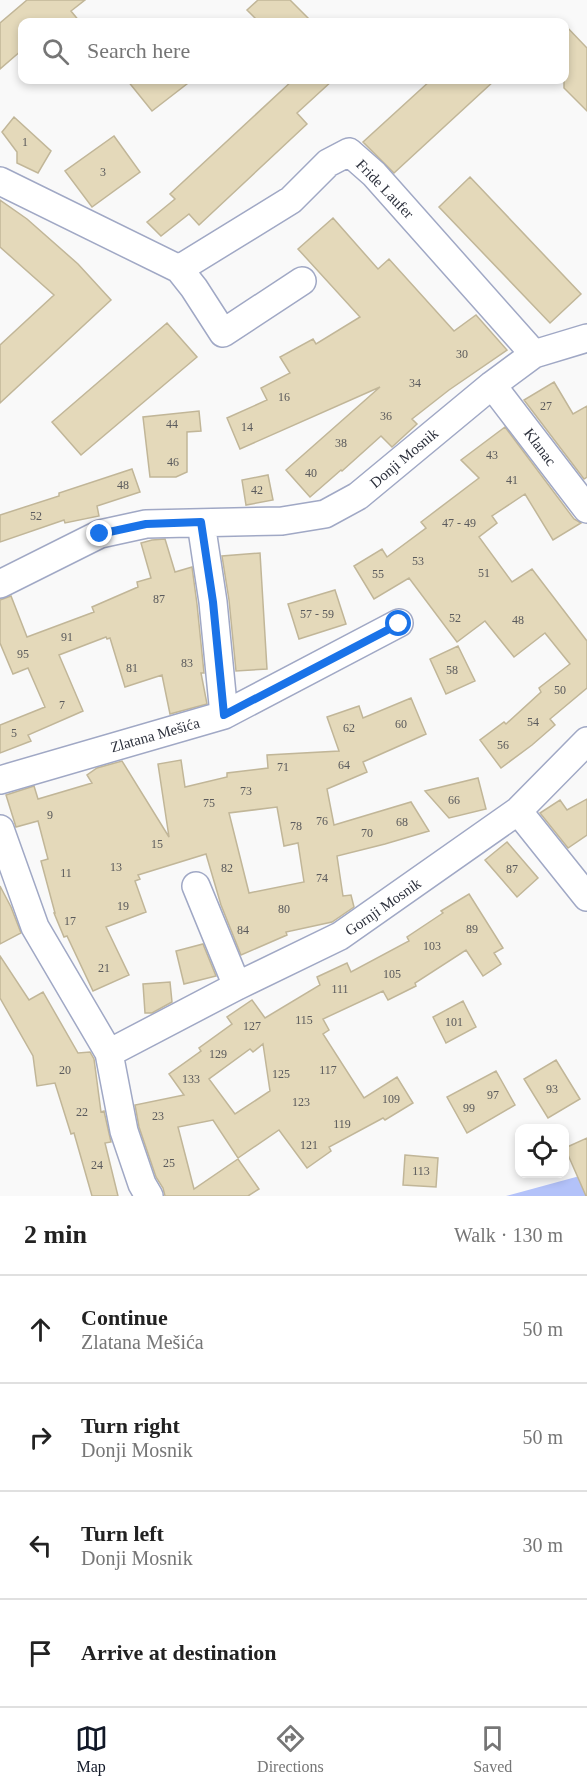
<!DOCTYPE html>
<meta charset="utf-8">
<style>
body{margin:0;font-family:"Times New Roman",serif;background:#f2f2f2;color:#222}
.controls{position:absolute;right:18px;bottom:18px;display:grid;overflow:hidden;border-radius:12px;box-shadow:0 3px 9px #0003}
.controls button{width:54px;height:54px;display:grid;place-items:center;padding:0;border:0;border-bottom:2px solid #e0e0e0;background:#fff;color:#222;font:30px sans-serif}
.stop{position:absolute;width:18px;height:18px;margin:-14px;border:4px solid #1a73e8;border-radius:50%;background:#fff}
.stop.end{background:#1a73e8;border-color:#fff;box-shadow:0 2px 6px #0008}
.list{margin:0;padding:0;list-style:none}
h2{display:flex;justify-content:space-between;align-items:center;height:78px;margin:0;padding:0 24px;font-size:26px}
h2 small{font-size:20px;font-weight:400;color:#767676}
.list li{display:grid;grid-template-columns:39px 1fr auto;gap:18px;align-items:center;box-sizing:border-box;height:108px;padding:0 24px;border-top:2px solid #e0e0e0}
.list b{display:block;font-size:22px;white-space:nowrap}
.list p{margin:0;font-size:20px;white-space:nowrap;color:#767676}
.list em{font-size:20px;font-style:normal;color:#767676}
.icon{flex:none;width:33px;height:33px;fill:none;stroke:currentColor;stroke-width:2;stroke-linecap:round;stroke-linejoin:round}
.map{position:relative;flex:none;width:587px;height:1196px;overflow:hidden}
.search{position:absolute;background:#fff;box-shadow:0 3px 9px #0003;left:18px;right:18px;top:18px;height:66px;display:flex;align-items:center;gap:15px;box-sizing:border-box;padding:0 21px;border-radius:12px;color:#767676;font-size:22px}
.sheet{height:510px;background:#fff}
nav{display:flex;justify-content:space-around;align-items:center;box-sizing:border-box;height:84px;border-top:2px solid #e0e0e0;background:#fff;font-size:16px;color:#767676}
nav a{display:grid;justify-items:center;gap:3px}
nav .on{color:#111827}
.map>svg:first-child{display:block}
.forest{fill:#b3c2f9}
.building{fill:#e4d9ba;stroke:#c1b698;stroke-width:1.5;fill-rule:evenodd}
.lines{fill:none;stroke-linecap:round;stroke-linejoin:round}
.minor-casing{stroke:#a0a8c5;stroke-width:30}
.minor{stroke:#fff;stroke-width:27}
.route{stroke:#1a73e8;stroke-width:8}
.labels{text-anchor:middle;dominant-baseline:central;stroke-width:6;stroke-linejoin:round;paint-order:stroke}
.number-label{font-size:12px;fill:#5a5a5c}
.street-label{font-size:15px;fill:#2c303c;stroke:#fff}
</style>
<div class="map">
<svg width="587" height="1196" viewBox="0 0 587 1196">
<rect width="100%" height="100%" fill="#f9f9f9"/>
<path class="forest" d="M587 1174V1196H506Z"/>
<path class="building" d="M27 0H85L71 11 80 22H22V50L0 69V23Z
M258 0H290L312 22H259L247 10Z
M564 24 587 48V111L564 88Z
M127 80H192L152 111Z
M293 80H333L297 113 307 124 199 225 189 214 161 236 147 222 175 199 170 194Z
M431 80H495L394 173 363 142Z
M14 117 51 151 38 173 17 163V152L2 132Z
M114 136 140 172 92 207 65 171Z
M470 177 581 294 550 323 439 207Z
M0 200 27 219 78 264 111 300 0 403V345L54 295 0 247Z
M333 218 378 269 389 259 454 331 476 315 507 350 449 390 412 419 417 424 392 447 381 436 342 471 341 470 310 497 286 470 380 387 240 449 227 418 267 400 261 388 290 373 280 357 313 339 316 344 360 317 298 249Z
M167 323 197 357 81 455 52 422Z
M554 382 573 414 587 406V477L584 479 524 400Z
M199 411 201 431 187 432V472L176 477H150L143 417Z
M505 427 574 519 581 523 553 540 525 494 492 516 497 523 479 537 512 582 532 569 587 641V688L550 719 555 725 532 745 501 768 480 740 504 722 506 724 541 692 539 688 570 664 545 633 514 657 485 621 457 642 409 578 374 599 354 566 382 549 387 557 426 528 421 522 479 478 461 460Z
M132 469 140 492 97 506 99 516 65 523 64 520 0 542V515L59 496V493Z
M268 475 273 500 246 505 242 480Z
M165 539 175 572 192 567 197 604 204 673H201L207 704 170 714 162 675 125 687 110 638 107 639 106 637 59 655 83 711 28 735 31 741 0 753V725L45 707 28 668 13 674 0 643V600L11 596 27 637 94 612 92 607 138 587 137 582 151 578 141 543 152 540Z
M260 553 267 669 236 671 229 600 222 556Z
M335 590 346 624 299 639 288 604Z
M458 646 475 681 446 694 430 659Z
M411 698 426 734 363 762 367 772 327 789 334 825 411 802 429 831 385 844 337 856 343 896 351 895 354 907 332 922 286 932 287 935 241 955 221 905 206 854 138 875 140 879 135 881 146 912 106 927 129 975 93 991 67 936 64 937 54 913H55L41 861 48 859 38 821 16 827 6 795 34 786 38 799 92 783 87 775 97 768 122 761 169 837 158 764 181 760 185 787 227 777V773L268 768 267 755 339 751 327 717 359 706 363 718ZM277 807 284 846 298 843 304 882 249 893 229 813Z
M478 778 486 809 449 818 425 791Z
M587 799V835L568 848 540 813 560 800 567 810Z
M507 842 538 878 517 897 485 860Z
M0 886 11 907 21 933 0 944Z
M469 894 503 948 494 953 501 964 483 976 466 950 415 983 416 986 388 1000 383 991 323 1019 329 1030 323 1034 364 1098 397 1077 413 1103 385 1120 383 1118 329 1147 331 1151 307 1168 279 1130 238 1158 213 1120 178 1127 194 1189 238 1159 259 1189 248 1196H165L163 1188 156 1177 139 1127 135 1105 184 1095 169 1074 201 1051 199 1048 232 1024 227 1017 252 1000 265 1018 320 985 317 977 347 963 351 972 409 941 407 937 443 913 441 911ZM263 1044 270 1091 235 1114 209 1079 250 1049 253 1052Z
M203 944 216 976 184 984 176 951Z
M0 956 29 1000 43 992 78 1053 90 1052 94 1059 101 1112 104 1111 111 1142 105 1143 118 1196H92L74 1133 71 1134 55 1083 37 1086 33 1056 0 998Z
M170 982 172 1002 152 1013H145L143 984Z
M463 1001 476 1027 446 1043 433 1017Z
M556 1060 580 1099 548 1118 524 1079Z
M496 1071 515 1105 467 1133 447 1097Z
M587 1138V1196H586L565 1148Z
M405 1155 438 1158 436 1187 403 1185Z"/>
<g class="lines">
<defs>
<path id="minor" d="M0 181 179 269 291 200 328 163 349 152 374 174 534 354
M179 269 194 288 223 333 302 281
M492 385 587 509
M201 523 213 602 224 715
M0 584 100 534 146 524 282 521 325 514 358 496 492 385 534 354 587 338
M0 780 224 715 399 623
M518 811 587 897
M0 829 35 927 109 1053 124 1131 142 1184 149 1196
M196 886 237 986
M109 1053 237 986 340 936 518 811 587 741"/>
</defs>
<use href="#minor" class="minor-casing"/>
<use href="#minor" class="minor"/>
</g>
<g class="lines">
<path class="route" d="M100 534 146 524 201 522 213 602 224 715 399 624"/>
</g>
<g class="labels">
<g class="number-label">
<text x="25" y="142">1</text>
<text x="103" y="172">3</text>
<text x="462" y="354">30</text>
<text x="415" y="383">34</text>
<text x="284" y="397">16</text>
<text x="546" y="406">27</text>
<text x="386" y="416">36</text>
<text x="172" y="424">44</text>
<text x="247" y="427">14</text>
<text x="341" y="443">38</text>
<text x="492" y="455">43</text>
<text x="173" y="462">46</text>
<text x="311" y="473">40</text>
<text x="512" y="480">41</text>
<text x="123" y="485">48</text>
<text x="257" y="490">42</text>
<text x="36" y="516">52</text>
<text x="459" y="523">47 - 49</text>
<text x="418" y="561">53</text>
<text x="484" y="573">51</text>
<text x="378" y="574">55</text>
<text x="159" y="599">87</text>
<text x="317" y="614">57 - 59</text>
<text x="455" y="618">52</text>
<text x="518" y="620">48</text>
<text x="67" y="637">91</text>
<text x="23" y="654">95</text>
<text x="187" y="663">83</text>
<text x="132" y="668">81</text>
<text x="452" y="670">58</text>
<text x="560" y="690">50</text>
<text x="62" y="705">7</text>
<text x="533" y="722">54</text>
<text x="401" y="724">60</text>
<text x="349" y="728">62</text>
<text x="14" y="733">5</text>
<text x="503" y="745">56</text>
<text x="344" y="765">64</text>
<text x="283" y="767">71</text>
<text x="246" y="791">73</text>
<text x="454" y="800">66</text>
<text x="209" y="803">75</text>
<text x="50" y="815">9</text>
<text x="322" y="821">76</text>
<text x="402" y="822">68</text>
<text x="296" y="826">78</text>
<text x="367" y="833">70</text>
<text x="157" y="844">15</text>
<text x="116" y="867">13</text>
<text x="227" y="868">82</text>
<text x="512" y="869">87</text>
<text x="66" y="873">11</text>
<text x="322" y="878">74</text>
<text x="123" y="906">19</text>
<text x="284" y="909">80</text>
<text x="70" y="921">17</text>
<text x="472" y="929">89</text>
<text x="243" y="930">84</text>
<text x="432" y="946">103</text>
<text x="104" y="968">21</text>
<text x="392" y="974">105</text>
<text x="340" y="989">111</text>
<text x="304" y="1020">115</text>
<text x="454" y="1022">101</text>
<text x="252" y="1026">127</text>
<text x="218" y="1054">129</text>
<text x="65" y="1070">20</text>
<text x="328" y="1070">117</text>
<text x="281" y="1074">125</text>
<text x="191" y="1079">133</text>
<text x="552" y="1089">93</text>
<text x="493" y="1095">97</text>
<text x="391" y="1099">109</text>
<text x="301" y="1102">123</text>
<text x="469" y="1108">99</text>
<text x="82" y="1112">22</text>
<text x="158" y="1116">23</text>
<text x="342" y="1124">119</text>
<text x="309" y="1145">121</text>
<text x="169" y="1163">25</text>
<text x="97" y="1165">24</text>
<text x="421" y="1171">113</text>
</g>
<g class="street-label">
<text transform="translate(385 189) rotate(46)">Fride Laufer</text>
<text transform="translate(540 447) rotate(53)">Klanac</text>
<text transform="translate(404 458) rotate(-40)">Donji Mosnik</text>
<text transform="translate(155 735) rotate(-16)">Zlatana Mešića</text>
<text transform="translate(383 907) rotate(-35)">Gornji Mosnik</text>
</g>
</g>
</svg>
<div class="controls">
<button><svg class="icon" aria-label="locate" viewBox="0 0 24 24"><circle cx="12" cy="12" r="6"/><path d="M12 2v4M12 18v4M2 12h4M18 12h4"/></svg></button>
</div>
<div class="stop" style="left:399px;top:624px"></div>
<div class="stop end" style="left:100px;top:534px"></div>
<div class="search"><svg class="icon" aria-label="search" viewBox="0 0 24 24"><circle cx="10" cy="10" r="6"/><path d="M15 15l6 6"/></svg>Search here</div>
</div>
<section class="sheet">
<h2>2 min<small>Walk · 130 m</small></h2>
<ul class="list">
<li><svg class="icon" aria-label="ahead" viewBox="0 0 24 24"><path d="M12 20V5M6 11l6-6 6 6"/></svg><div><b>Continue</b><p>Zlatana Mešića</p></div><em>50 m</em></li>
<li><svg class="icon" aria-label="right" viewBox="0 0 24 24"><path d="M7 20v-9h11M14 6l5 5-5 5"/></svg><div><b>Turn right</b><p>Donji Mosnik</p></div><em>50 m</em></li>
<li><svg class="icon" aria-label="left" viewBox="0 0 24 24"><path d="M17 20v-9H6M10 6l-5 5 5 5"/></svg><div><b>Turn left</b><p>Donji Mosnik</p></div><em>30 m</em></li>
<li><svg class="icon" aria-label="arrive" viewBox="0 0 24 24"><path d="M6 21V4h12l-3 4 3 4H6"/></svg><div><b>Arrive at destination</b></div></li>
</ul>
</section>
<nav>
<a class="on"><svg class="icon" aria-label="map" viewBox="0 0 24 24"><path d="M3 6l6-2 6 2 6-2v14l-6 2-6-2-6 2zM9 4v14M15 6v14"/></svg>Map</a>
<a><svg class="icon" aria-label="directions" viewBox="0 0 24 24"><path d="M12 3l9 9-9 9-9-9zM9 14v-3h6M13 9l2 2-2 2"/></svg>Directions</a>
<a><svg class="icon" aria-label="saved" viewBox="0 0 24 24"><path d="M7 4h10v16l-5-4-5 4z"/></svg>Saved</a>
</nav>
